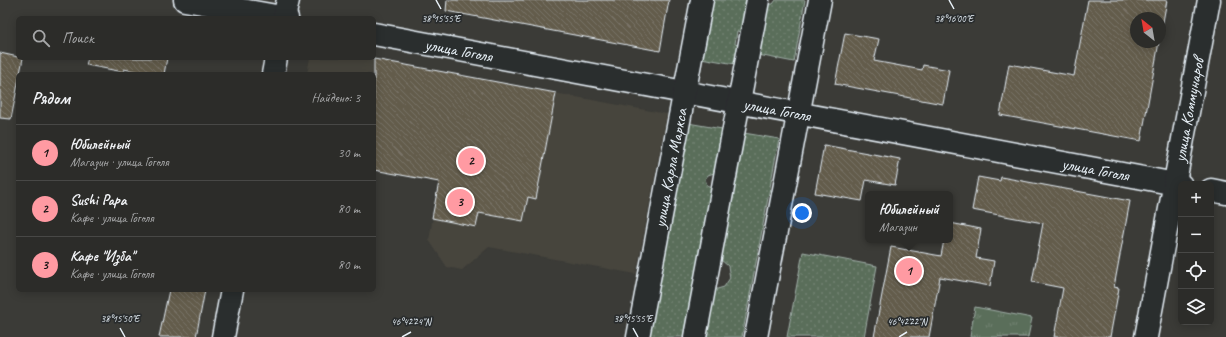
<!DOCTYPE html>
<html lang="ru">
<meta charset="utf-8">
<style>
body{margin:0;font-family:Caveat,sans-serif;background:#383835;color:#f1f3f6}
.controls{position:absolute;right:12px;bottom:12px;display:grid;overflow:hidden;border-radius:6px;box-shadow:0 2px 10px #0003}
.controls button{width:36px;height:36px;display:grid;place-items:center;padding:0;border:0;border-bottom:1px solid #484846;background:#2c2c29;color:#f1f3f6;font:20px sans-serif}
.compass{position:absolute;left:1130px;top:12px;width:36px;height:36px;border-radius:50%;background:#2c2c29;box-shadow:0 2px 10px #0003;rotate:329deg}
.you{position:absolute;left:802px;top:213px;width:14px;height:14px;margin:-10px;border:3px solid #fff;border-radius:50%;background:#1a73e8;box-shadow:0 0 0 6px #1a73e833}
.badge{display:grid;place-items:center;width:26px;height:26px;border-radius:50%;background:#ff9aa2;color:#111;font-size:13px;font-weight:700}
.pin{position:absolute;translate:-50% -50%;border:2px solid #fff;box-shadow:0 1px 4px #0006}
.popup{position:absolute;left:865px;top:191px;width:88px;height:52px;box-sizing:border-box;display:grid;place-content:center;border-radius:6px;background:#2c2c29;filter:drop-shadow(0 1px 3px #0005);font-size:13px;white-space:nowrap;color:#a6a7a8}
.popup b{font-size:15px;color:#f1f3f6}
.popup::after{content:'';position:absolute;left:50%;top:100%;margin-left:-8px;border:8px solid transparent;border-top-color:#2c2c29}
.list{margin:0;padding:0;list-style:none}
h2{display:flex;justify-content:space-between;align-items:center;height:52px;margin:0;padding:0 16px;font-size:17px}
h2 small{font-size:13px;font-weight:400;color:#a6a7a8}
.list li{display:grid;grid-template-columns:26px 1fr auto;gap:12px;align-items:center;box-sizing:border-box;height:56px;padding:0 16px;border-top:1px solid #484846}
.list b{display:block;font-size:15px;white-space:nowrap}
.list p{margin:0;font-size:13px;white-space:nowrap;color:#a6a7a8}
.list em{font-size:13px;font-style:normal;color:#a6a7a8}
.icon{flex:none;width:22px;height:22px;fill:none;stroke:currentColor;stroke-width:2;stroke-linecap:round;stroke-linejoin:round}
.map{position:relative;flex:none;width:1226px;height:337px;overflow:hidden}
.search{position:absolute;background:#2c2c29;box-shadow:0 2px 10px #0003;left:16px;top:16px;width:360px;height:44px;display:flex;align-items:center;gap:10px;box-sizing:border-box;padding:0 14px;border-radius:6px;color:#a6a7a8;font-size:15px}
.panel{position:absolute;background:#2c2c29;box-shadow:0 2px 10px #0003;left:16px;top:72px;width:360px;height:220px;border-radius:6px}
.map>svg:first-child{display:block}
.built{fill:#47453d}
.grass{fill:url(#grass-dots);stroke:#a1b0a9}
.park{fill:url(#park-tufts);stroke:#a1b0a9}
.building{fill:url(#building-back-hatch);stroke:#e8f1f8}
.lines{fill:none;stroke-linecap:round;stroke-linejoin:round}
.minor-casing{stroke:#e8f1f8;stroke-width:25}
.minor{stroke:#2a2d2e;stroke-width:22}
.ticks{fill:none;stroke:#e8f1f8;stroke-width:1.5}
.labels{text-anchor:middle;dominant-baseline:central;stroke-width:3.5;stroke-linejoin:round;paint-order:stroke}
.street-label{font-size:17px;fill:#e8f1f8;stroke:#2a2d2e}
.ticks-label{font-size:10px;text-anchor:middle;fill:#e8f1f8;stroke:#2a2d2e;stroke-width:3.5;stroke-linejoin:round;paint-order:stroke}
</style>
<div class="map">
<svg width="1226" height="337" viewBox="0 0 1226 337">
<defs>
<pattern id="grass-dots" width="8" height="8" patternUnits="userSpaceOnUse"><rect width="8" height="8" fill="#5a6e5a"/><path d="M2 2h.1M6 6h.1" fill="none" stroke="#728372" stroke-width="1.8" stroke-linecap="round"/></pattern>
<pattern id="park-tufts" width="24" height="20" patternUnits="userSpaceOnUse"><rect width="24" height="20" fill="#5a6e5a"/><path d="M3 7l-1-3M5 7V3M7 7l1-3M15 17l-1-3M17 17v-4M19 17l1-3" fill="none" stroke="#728372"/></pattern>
<pattern id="building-back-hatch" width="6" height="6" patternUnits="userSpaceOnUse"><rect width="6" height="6" fill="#635b4c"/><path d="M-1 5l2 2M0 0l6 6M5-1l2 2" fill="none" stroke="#797367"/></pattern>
</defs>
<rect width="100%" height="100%" fill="#3b3b37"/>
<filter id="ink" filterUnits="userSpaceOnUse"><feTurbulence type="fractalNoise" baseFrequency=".025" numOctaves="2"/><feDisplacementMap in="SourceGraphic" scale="8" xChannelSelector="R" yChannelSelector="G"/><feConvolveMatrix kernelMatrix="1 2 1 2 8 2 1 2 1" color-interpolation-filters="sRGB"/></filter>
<g filter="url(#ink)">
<path class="built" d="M310 58H369L667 114 636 274 489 247 462 270 447 267 429 240 439 183 374 170V74H307Z"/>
<path class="grass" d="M712 0H747L741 32 737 31 735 44 738 45 735 64 701 58Z
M776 0H805L794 62 758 55 768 4H773Z
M688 123 722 129 714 173 708 175 705 179 707 185 712 188 683 337H648Z
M744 133 779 139 742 337H705L714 290 724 287 730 278 728 266 720 259Z
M803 252 877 266 864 337H787Z"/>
<path class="park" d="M975 307 1032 318 1028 337H970Z"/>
<path class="building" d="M447 0H669L660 51 446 11Z
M1088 0H1167L1160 38V18H1136V42H1159L1141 141 1000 115 1009 64 1074 76Z
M845 33 879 39 874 61 922 70 923 65 949 70 943 104 835 84Z
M0 53 23 58 11 119 0 118Z
M88 58H167L164 74H150L124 69V72L86 65Z
M374 59 556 93 536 199 528 197 523 221 479 213 476 227 432 218 439 182 374 170Z
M824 145 900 159 895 185 866 180 862 201 815 193Z
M978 177 1000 181 1001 177 1130 201 1114 287 1119 288 1110 337H1054L1063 288 1032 282 1043 223 972 210Z
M950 223 981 229 976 258 994 261 990 286 940 277 929 337H874L891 247 941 256 944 240H950Z
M169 290H205L196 337H159Z"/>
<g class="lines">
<defs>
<g id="minor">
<path d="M185 0 287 18"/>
<path d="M284 18 288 0"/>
<path id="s1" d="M374 34 1181 185"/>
<path d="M273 74 276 58"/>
<path d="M1211 190 1226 193"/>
<path d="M223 337 232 290"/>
<path id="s2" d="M638 337 702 0"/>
<path d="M695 337 758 0"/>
<path d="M756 337 820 0"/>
<path id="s3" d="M1146 337 1209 0"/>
</g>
</defs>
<use href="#minor" class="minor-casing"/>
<use href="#minor" class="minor"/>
</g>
</g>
<path class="ticks" d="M436 0 441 9M949 0 954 9M120 328 125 337M633 328 638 337M402 337 411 332M899 337 907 332"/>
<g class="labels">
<g class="street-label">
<text stroke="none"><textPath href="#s1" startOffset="86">улица Гоголя</textPath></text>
<text stroke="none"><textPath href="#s1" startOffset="410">улица Гоголя</textPath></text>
<text stroke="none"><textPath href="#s3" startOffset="231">улица Коммунаров</textPath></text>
<text stroke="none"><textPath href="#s2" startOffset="172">улица Карла Маркса</textPath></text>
<text stroke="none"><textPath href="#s1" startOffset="734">улица Гоголя</textPath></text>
</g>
</g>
<g class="ticks-label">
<text x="441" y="22">38°15'55"E</text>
<text x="954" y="22">38°16'00"E</text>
<text x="120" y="322">38°15'50"E</text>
<text x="633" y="322">38°15'55"E</text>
<text x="411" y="325">46°42'24"N</text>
<text x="907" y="325">46°42'22"N</text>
</g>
</svg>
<div class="controls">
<button>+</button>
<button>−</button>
<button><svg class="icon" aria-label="locate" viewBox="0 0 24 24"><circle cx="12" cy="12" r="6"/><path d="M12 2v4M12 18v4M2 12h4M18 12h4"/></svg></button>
<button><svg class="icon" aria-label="layers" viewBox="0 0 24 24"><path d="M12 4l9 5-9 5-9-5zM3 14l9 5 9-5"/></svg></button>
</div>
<svg class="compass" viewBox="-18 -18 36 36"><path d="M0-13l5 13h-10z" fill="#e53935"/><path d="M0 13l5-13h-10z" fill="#a6a7a8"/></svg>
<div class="you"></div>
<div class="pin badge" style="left:909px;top:271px">1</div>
<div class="popup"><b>Юбилейный</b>Магазин</div>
<div class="pin badge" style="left:471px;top:161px">2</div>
<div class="pin badge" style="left:460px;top:202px">3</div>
<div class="search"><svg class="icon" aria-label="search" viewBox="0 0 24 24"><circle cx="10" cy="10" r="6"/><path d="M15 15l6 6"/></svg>Поиск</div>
<section class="panel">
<h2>Рядом<small>Найдено: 3</small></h2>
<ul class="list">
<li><span class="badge">1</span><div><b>Юбилейный</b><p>Магазин · улица Гоголя</p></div><em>30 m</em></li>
<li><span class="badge">2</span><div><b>Sushi Papa</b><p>Кафе · улица Гоголя</p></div><em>80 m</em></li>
<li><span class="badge">3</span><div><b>Кафе &quot;Изба&quot;</b><p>Кафе · улица Гоголя</p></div><em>80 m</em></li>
</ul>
</section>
</div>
